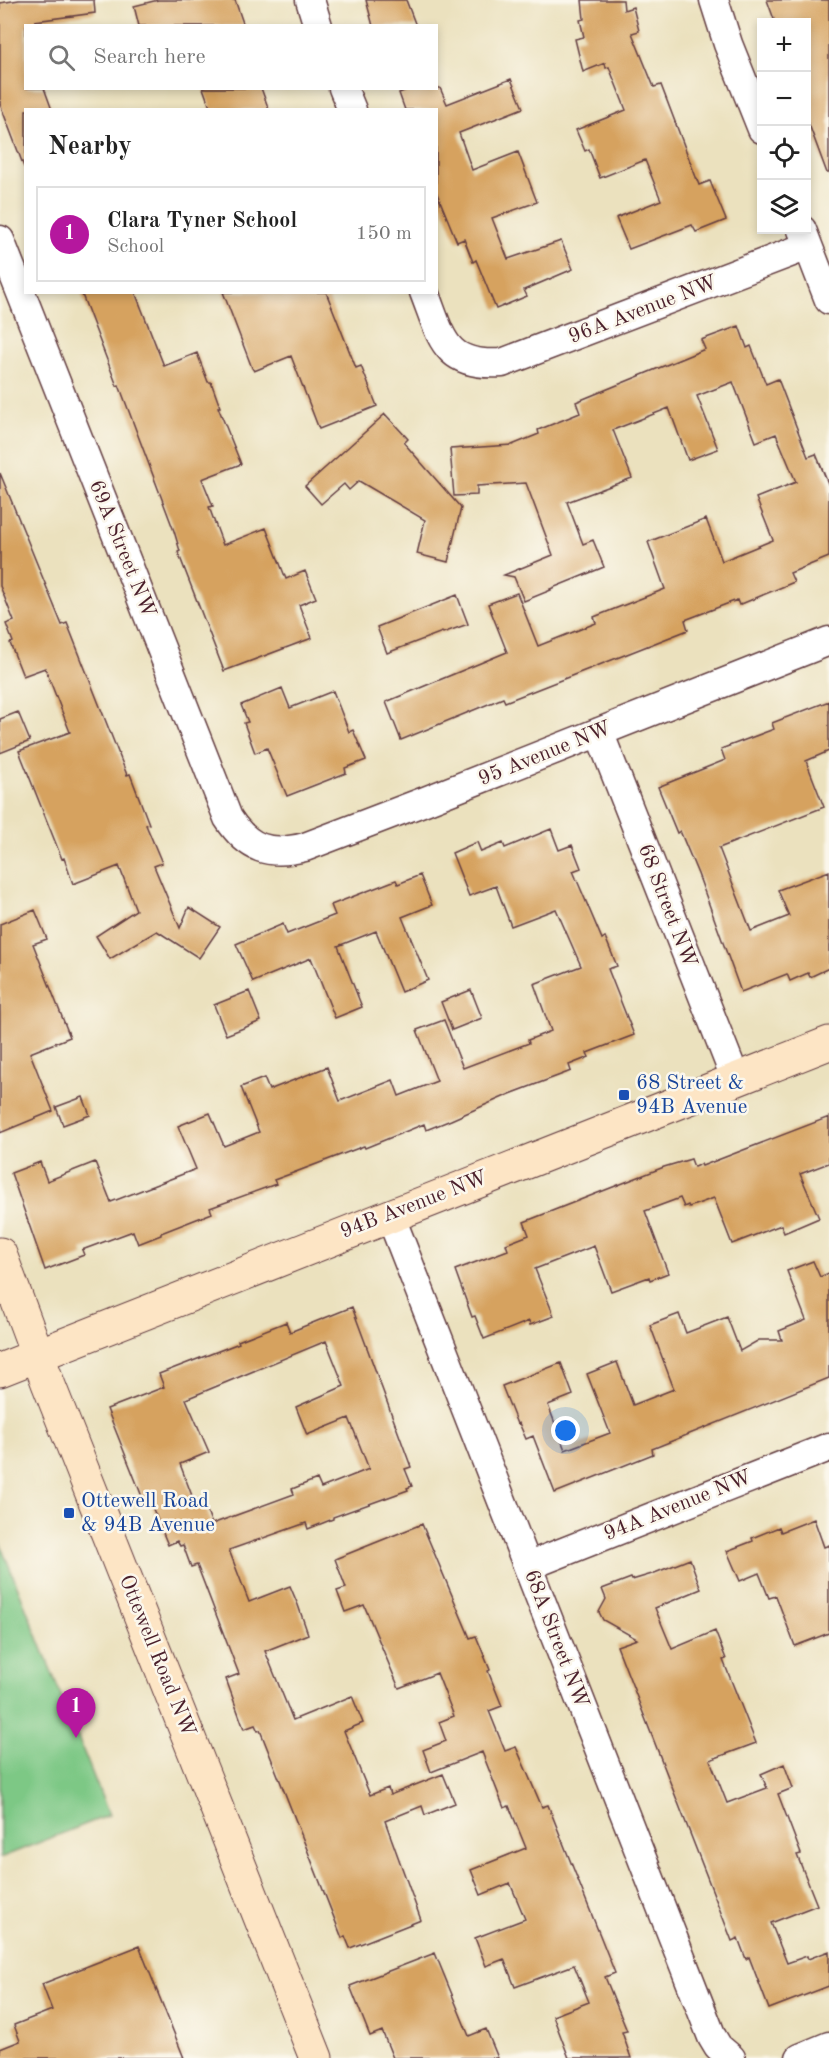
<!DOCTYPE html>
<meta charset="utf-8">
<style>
body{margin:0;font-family:"Old Standard TT",serif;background:#f6f6f6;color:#222}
.controls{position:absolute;right:18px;top:18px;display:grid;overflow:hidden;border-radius:0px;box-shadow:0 3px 9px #0003}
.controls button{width:54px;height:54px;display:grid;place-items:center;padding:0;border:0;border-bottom:2px solid #e0e0e0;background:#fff;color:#222;font:30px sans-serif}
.you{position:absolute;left:566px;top:1431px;width:21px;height:21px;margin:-15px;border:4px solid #fff;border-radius:50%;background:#1a73e8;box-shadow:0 0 0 9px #1a73e833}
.badge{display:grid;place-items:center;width:39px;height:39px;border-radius:50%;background:#b5179e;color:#fff;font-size:20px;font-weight:700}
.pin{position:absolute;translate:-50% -50px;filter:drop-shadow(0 2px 3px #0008)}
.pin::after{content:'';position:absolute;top:32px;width:21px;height:18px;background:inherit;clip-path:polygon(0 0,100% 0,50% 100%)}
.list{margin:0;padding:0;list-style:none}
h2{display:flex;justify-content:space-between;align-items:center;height:78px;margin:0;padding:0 24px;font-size:26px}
h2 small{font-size:20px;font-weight:400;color:#767676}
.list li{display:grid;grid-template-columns:39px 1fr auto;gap:18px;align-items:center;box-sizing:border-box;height:96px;margin:0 12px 12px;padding:0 12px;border:2px solid #e0e0e0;border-radius:0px}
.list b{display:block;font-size:22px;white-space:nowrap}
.list p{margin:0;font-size:20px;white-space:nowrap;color:#767676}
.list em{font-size:20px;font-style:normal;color:#767676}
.icon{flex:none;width:33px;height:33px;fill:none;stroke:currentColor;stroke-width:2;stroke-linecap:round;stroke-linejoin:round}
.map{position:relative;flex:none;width:829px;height:2058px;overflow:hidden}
.search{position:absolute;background:#fff;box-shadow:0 3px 9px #0003;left:24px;top:24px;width:414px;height:66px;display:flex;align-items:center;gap:15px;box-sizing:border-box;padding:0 21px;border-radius:0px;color:#767676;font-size:22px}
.panel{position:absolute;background:#fff;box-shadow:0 3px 9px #0003;left:24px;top:108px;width:414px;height:186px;border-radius:0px}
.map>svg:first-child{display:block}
.green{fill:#7dc885;stroke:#647458;stroke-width:1.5}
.building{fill:#d6a25f;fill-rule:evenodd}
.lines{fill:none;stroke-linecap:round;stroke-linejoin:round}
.street-casing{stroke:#623c41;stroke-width:31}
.secondary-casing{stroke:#623c41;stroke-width:35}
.street{stroke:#fff;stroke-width:28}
.secondary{stroke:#fde5c5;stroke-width:33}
.transit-dot{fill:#1a4fb4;stroke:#fbf7ec;stroke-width:2}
.labels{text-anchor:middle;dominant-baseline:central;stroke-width:5;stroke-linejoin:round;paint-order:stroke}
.street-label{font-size:21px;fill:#4a1f2b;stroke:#fbf7ec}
.transit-label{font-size:21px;fill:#164399;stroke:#fbf7ec;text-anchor:start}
</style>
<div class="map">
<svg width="829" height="2058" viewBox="0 0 829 2058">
<rect width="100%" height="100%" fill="#fbf7ec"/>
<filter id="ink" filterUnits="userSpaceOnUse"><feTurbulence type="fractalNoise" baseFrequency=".0167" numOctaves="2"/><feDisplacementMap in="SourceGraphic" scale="12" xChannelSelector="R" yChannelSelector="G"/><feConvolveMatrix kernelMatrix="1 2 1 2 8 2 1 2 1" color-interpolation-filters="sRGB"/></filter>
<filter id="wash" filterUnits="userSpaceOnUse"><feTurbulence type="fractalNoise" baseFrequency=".008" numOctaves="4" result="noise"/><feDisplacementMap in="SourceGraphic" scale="24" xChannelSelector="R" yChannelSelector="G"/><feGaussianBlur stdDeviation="1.35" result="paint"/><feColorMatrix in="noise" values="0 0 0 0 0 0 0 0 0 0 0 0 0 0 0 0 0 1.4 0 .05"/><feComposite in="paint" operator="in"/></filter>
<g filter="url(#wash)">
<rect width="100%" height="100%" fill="#ebe1be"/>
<path class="green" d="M0 1543 109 1815 0 1858Z"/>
<g id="blocks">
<path class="building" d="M19 0H94L95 13 35 21 36 26H26V88H44L52 110H26V166L24 167 0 104V3Z
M158 0H235L244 26H139L134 6Z
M366 0H406L416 26H373Z
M582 0H623L624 10 633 7 639 31 632 33 654 87 661 85 699 185 710 181 726 220 696 232 692 225 629 249 616 218 661 200 645 160 600 178 589 149 585 151 576 130 626 110 609 67 606 68 605 63 583 72 575 39 584 37 580 20 584 19Z
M767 0H829V173H827L807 119V22H775Z
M511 79 523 108 459 133 472 170 518 152 537 202 492 218 508 259 561 241 573 269 524 290 527 296 496 309 476 260 473 262 464 239 457 242 436 191V110H405L399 93 411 88H440L447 104Z
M203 88H261L269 110H211Z
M81 292H135L164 366 197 353 208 382H211L220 407H218L241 464 202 479 213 506 209 507 223 545 266 528 286 579 305 571 316 598 299 605 312 638 224 671 178 552 180 551 174 531 119 385 117 386Z
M223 292H326L356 368 361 366 377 406 319 429 291 356 254 371 252 368Z
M739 326 747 348 751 346 766 384 778 379 808 457 816 454 829 486V557L790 573 794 582 739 605 737 600 685 620 688 630 505 702 503 698 401 740 386 702 507 652 488 604 517 593 538 646 596 623 594 617 665 589 648 542 706 519 722 561 773 540 756 498 796 482 776 434 756 442 733 382 697 396 718 449 688 460 669 408 613 430 632 478 567 502 583 544 593 540 604 567 550 589 551 590 524 601 514 577 504 575 553 555 526 483 477 486V495L454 496 450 449 512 445 539 434 538 430 580 413 576 402 705 349 701 340Z
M385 414 408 439 404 443 461 508 448 562 417 554 425 520 359 481 349 490 344 484 321 504 305 486Z
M0 473 62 625 67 623 127 775 130 774 149 824 146 825 162 863 154 866 180 928 189 907 220 927 199 958 157 931 110 959 96 936 136 910 119 866 73 884 64 858 62 859 19 751 70 732 45 668 23 676 10 643 13 642 6 624 14 621 0 586Z
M457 595 468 624 443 633 442 632 387 653 377 627Z
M282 688 290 708 333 691 349 732 353 730 366 760 345 768 346 773 287 796 267 748 255 753 244 723 248 722 241 705Z
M829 701V751L806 761 824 807 719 848 751 931 789 916 778 890 829 871V968L810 977 808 973 790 981 787 974 741 992 698 874 680 831 677 833 658 787 725 760 721 749 774 729 772 723Z
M18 712 30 741 0 753V719Z
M551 829 559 850 572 845 581 868 573 871 602 939 605 937 617 966 608 969 634 1035 587 1053 589 1057 569 1065 571 1071 510 1094 451 1120 426 1130 424 1124 365 1148 364 1146 293 1173 274 1180 276 1184 210 1208 212 1213 161 1233V1235L138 1244 133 1231 82 1250 84 1255 45 1270 11 1173 40 1162 47 1181 95 1162 111 1202 196 1169 178 1126 210 1113 224 1146 259 1132 241 1087 264 1078 269 1090 327 1067 340 1101 393 1080 399 1096 437 1081 417 1030 444 1020 463 1068 529 1043 528 1040 551 1031 534 984 581 966 556 909 511 926 496 886 469 896 452 853 477 842 481 852 503 843 505 848Z
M420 875 432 905 402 917 428 980 401 992 376 931 338 946 362 1007 335 1018 311 958 253 982 236 944 283 924 287 934 335 915 331 905 396 880 398 884Z
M35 910 47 939 33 944 70 1037 30 1053 53 1111 0 1133V924Z
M471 990 482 1018 452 1030 441 1002Z
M249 991 261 1021 226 1035 214 1005Z
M83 1097 90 1115 63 1125 56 1107Z
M829 1117V1163L800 1174 819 1218 784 1233 781 1225 732 1244 714 1198 689 1207 688 1205 684 1207 680 1198 645 1211 668 1273 650 1280 649 1277 611 1291 594 1246 535 1269 554 1316 530 1325 529 1321 484 1339 475 1316 472 1317 455 1270 508 1250 506 1244 529 1235 524 1222 664 1167 691 1159 694 1167 701 1164 702 1166Z
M813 1261 820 1277 829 1273V1378L652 1449 653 1454 555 1493 533 1436 526 1439 519 1423 517 1424 502 1386 561 1363 573 1395 548 1405 565 1450 610 1433 587 1374 617 1362 633 1405 674 1389 650 1325 679 1314 686 1333 727 1317 740 1351 759 1340H782L779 1331 806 1320 787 1271Z
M352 1307 411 1467 405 1469 412 1486 407 1488 408 1490 333 1517V1519L308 1529 306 1523 229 1550 249 1602 290 1586 298 1605 308 1634 265 1651 293 1720 352 1696 363 1723 344 1731 370 1795 388 1788 390 1795 443 1774 455 1803 425 1815 422 1806 385 1821 421 1920 350 1948 345 1936 342 1938 260 1730 258 1731 255 1725 244 1729 226 1679 239 1674 197 1565 191 1567 183 1545 180 1546 177 1541 168 1545 148 1497 143 1499 107 1409 164 1387 159 1374 239 1343 238 1341 286 1322 290 1332ZM326 1341 344 1386 296 1407 307 1435 349 1418 369 1469 321 1488 317 1479 292 1489 294 1494 212 1524 205 1506 197 1509 180 1464 209 1452 186 1399Z
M814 1519 824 1547 829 1545V1633L795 1646 776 1596 769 1598 759 1573 740 1581 727 1551 753 1541 752 1538 779 1527 781 1532Z
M422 1524 470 1638 476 1636 490 1670 488 1671 502 1706 489 1711 505 1751 516 1747 542 1807 548 1805 615 1973 605 1977 627 2031 622 2032 631 2058H569L553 2016 589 2002 574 1965 515 1987 504 1959 486 1966 475 1938 525 1919 510 1883 481 1895 471 1870 526 1848 509 1806 504 1808 482 1752 431 1772 423 1750 446 1741 439 1722 454 1716 437 1673 399 1688 364 1605 345 1612 337 1591 346 1588 335 1559Z
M690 1559 701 1589 655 1608 672 1649 715 1631 726 1659 723 1660 756 1743 710 1760 727 1803 767 1788 761 1774 784 1764 793 1788 778 1794 801 1854 797 1855 817 1905 771 1923 787 1963 807 1956 808 1959 829 1951V1986L769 2009 749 1957 746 1959 738 1938 732 1941 617 1646 637 1639 603 1620 599 1612 606 1599 602 1589 631 1578 632 1580 652 1574Z
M139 1946 184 2058H0V2049L20 2041 14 2025 52 2010 42 1984Z
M435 1953 469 2036 486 2029 498 2058H393L382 2031 370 2036 350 1986Z"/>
</g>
</g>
<g filter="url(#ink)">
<use href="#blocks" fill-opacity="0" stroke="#623c41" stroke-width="1.5"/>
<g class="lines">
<defs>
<path id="street" d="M310 0 318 26
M714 0 728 44 762 129
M343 88 352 110
M802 230 829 300
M0 240 228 818C248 849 269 856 305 847L425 801 829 641
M424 292C442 338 444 367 502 363L808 246
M599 732 736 1080
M390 1215 712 2037 718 2047 731 2058
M528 1566 829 1447
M800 2058 829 2046"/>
<path id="secondary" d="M0 1254 48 1383 316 2058
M0 1370 829 1043"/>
</defs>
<use href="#street" class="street-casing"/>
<use href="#secondary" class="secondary-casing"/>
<use href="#street" class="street"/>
<use href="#secondary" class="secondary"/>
</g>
</g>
<g class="transit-dot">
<rect x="618" y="1089" width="12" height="12" rx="3"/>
<rect x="63" y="1507" width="12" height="12" rx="3"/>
</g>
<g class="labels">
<g class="street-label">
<text transform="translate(643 310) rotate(-21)">96A Avenue NW</text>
<text transform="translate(122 549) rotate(68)">69A Street NW</text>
<text transform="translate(545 754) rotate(-22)">95 Avenue NW</text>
<text transform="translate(667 906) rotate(69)">68 Street NW</text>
<text transform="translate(414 1205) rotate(-21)">94B Avenue NW</text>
<text transform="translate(678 1506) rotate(-22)">94A Avenue NW</text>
<text transform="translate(556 1639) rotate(69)">68A Street NW</text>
<text transform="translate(157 1656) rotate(68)">Ottewell Road NW</text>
</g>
<g class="transit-label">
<text x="636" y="1083">68 Street &amp;<tspan x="636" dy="24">94B Avenue</tspan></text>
<text x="81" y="1501">Ottewell Road<tspan x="81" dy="24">&amp; 94B Avenue</tspan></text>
</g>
</g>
</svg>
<div class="controls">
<button>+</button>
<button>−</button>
<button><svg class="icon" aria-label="locate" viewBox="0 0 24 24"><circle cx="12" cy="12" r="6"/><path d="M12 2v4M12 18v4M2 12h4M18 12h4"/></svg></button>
<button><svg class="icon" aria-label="layers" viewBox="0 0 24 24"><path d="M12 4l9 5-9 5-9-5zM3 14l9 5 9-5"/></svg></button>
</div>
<div class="you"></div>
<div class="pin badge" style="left:76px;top:1738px">1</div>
<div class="search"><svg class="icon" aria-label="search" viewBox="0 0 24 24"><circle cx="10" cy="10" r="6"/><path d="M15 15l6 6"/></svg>Search here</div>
<section class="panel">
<h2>Nearby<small></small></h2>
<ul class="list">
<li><span class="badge">1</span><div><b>Clara Tyner School</b><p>School</p></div><em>150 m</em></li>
</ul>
</section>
</div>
